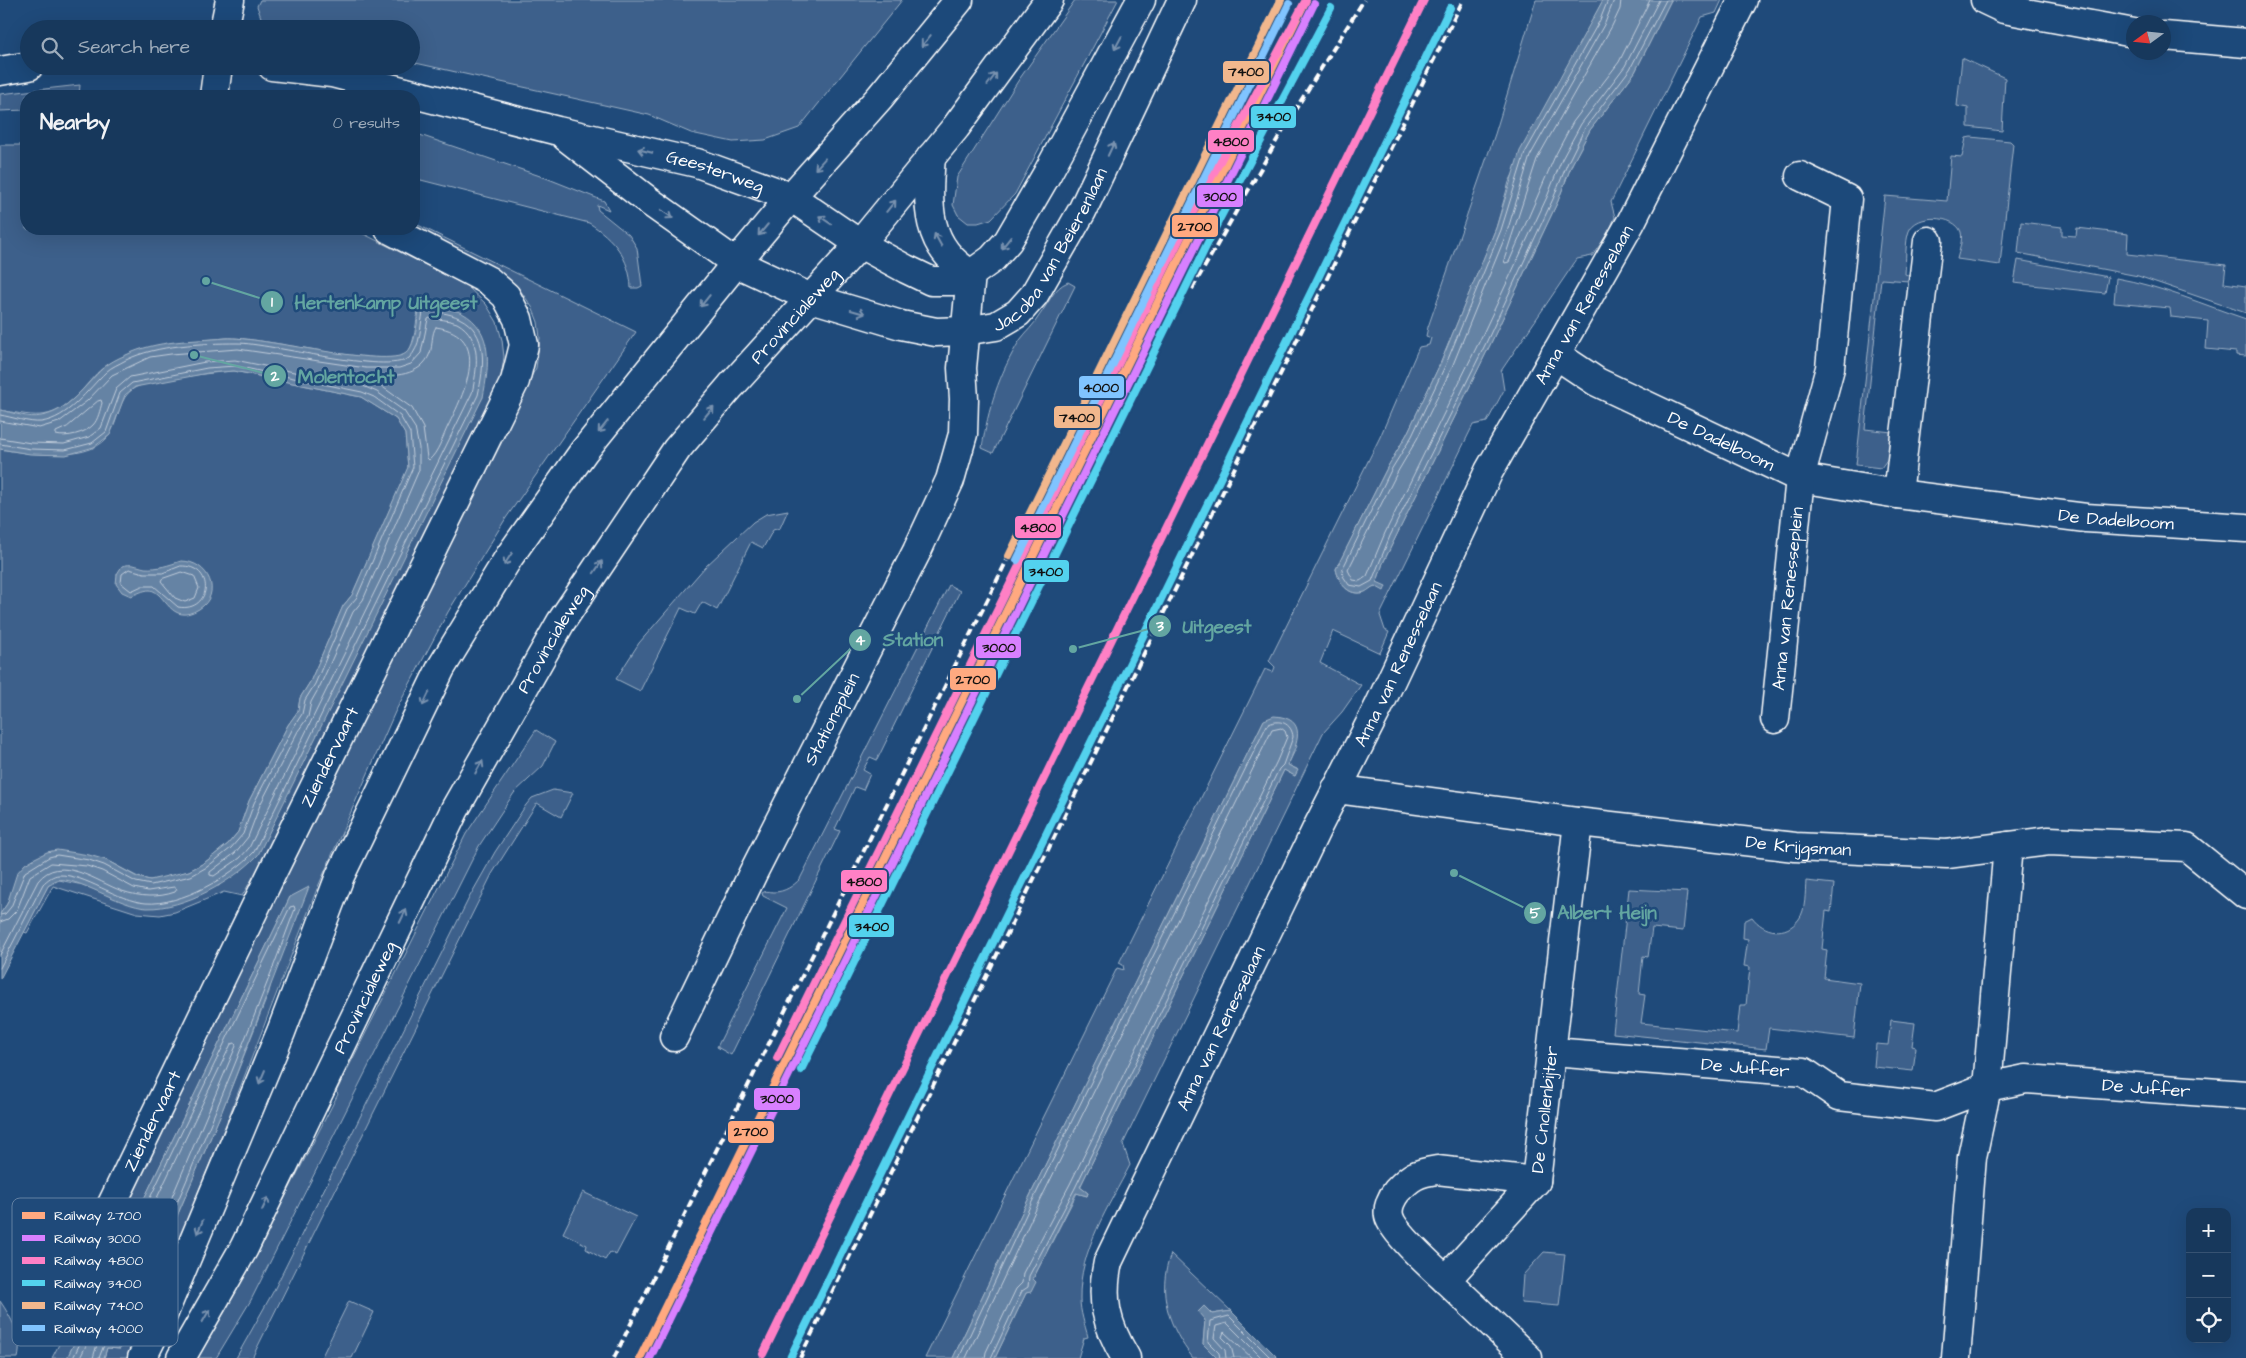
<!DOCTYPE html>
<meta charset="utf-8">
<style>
body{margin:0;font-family:"Architects Daughter",sans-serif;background:#203f62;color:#f1f3f6}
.controls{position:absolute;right:15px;bottom:15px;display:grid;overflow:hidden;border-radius:10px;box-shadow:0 5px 20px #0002}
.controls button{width:45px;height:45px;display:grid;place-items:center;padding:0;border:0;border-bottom:1px solid #365272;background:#17385c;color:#f1f3f6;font:25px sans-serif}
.compass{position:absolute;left:2126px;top:15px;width:45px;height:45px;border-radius:50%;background:#17385c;box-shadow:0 5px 20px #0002;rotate:255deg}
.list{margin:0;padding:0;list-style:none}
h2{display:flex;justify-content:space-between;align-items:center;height:65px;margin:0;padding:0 20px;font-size:21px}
h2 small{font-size:16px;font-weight:400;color:#9eacbb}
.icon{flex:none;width:28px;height:28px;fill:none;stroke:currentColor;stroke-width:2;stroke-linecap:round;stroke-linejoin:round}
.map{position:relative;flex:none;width:2246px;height:1358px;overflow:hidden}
.search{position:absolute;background:#17385c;box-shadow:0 5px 20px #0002;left:20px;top:20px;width:400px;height:55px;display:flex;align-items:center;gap:12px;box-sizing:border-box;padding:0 18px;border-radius:28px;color:#9eacbb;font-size:19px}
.panel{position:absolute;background:#17385c;box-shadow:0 5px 20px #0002;left:20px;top:90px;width:400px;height:145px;border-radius:20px}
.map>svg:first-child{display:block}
.green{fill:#3c618b;stroke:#9eb0c5}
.water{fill:#6583a4;stroke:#a3b5c8}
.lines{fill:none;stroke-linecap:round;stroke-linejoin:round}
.shore{stroke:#c1cddb;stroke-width:1}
.minor-casing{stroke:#fff;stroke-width:31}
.major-casing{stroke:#fff;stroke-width:31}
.minor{stroke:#1f4a7a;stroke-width:28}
.major{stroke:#1f4a7a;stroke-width:28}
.rail{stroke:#fff;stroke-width:4;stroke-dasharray:8 4;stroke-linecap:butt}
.rail-1-casing{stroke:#1f4a7a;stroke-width:11}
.rail-2-casing{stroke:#1f4a7a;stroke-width:11}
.rail-3-casing{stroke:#1f4a7a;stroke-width:11}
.rail-4-casing{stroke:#1f4a7a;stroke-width:11}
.rail-5-casing{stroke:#1f4a7a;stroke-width:11}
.rail-6-casing{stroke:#1f4a7a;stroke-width:11}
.rail-1{stroke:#ffa980;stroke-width:8}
.rail-2{stroke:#d880ff;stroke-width:8}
.rail-3{stroke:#ff80c5;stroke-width:8}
.rail-4{stroke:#53d2ee;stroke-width:8}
.rail-5{stroke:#f1b78d;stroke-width:8}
.rail-6{stroke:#80c4ff;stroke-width:8}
.oneway{stroke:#7992af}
.labels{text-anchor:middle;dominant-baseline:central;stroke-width:5;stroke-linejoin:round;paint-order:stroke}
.street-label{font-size:18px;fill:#fff;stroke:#1f4a7a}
.key{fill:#1f4a7a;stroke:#6280a2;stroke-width:1}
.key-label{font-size:14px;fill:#fff}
.leader{fill:none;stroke:#63a6a1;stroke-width:2}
.callout-dot{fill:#63a6a1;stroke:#1f4a7a;stroke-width:2}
.mark-label{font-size:15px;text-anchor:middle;font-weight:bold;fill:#fff}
.callout-label{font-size:19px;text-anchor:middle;font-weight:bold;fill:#63a6a1;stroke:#1f4a7a;stroke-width:5;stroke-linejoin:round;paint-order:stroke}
.line-badge{stroke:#1f4a7a;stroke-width:2}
.pale-badge-label{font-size:14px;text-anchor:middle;font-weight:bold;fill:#111}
</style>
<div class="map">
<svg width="2246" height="1358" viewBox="0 0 2246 1358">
<rect width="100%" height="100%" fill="#1f4a7a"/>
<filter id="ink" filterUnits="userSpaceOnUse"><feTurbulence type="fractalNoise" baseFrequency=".02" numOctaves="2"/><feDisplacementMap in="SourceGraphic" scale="10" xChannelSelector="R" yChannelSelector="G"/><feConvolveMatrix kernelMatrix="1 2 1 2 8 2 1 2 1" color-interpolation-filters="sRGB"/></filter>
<g filter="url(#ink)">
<path class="green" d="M260 0H902L799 128 765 140 733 142 691 133 649 115 411 62V29H265L257 6Z
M1075 0H1118L1015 194 991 219 978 223H968L958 215 953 205 957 177 1018 81Z
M1536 0H1603L1509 182 1496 228 1441 362 1407 434 1387 468 1336 569C1339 583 1348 597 1364 592 1368 590 1371 587 1375 586L1384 590 1377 582 1383 563 1490 345 1558 201 1572 164 1590 130 1635 72 1671 0H1722L1716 13 1702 17 1611 202 1615 217 1609 232 1592 256 1577 259 1501 371 1504 390 1487 422 1473 425 1380 615 1385 630 1389 632 1380 653 1333 631 1320 663 1361 685 1342 712 1323 733 1123 1144 1130 1165C1109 1206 1079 1251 1080 1299 1080 1312 1085 1325 1088 1337L1084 1338 1078 1358H995L1026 1293 1031 1291 1035 1282 1033 1279 1077 1193 1087 1196 1088 1193 1080 1187 1284 770 1295 776 1297 769 1288 765 1297 746 1264 720 1027 1202 953 1358H925L1117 968 1124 970 1123 965 1119 963 1265 669 1273 672 1275 667 1269 661 1380 437 1419 347 1429 345 1431 338 1426 336 1428 327 1495 134Z
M1962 58 2005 78 2002 131 1968 127V108L1957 106Z
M80 85 79 96H26V110L0 111V94Z
M414 133 546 178 604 201 609 210 597 205 598 210 629 235 637 248 642 286 638 288H631C630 258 613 238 589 223L417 179 414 182Z
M1971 137 2010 141 2013 144 2000 265 1957 259C1959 251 1963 240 1961 232 1955 215 1916 213 1909 231 1905 241 1906 262 1905 274L1910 276 1909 281 1881 279 1865 429 1892 432 1889 457 1881 468 1856 465 1885 196 1947 201 1951 156 1962 157 1966 138Z
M0 145H26V229H354L467 286 486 304 497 322 502 340 504 357 501 377 485 419 260 869 253 877 242 896 224 892 175 912 160 915 137 913 53 886 27 933 24 932 48 886 59 880 78 884 219 886 483 397 461 313 427 305 419 300C417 313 416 345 406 354 386 369 260 336 226 338 183 342 144 342 106 366 97 371 89 383 82 390 52 422 39 417 0 410Z
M2021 222 2062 227V235L2076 236 2077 228 2128 234 2127 254 2226 265 2224 283 2246 286V313L2138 276 2018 253Z
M414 223 636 332 506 518 448 612 395 712 317 889 224 1129 166 1272 127 1358H104L107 1348 120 1349 222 1111 269 992 290 897 67 1358H52L89 1286 277 889 399 647 503 427 536 368 540 338 538 322 532 307 520 290 506 279 414 229Z
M2018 260 2108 277 2105 293 2014 283Z
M2116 278C2161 286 2204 305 2246 319V356L2236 355V352L2206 349 2208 321 2171 317 2170 308 2114 303Z
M1068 282 1075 286 993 453 982 448C988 409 999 374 1020 340 1026 332 1034 325 1039 316 1049 303 1053 288 1068 282Z
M234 371 361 397 396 419 405 434 408 468 352 595 343 606 310 682 300 698 298 711 288 725 249 801 238 832 228 844 204 863 189 871 164 878 150 880 138 877 106 860 13 891 7 904 0 914V449C28 454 95 464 111 432 119 418 119 398 133 389 145 380 217 372 234 371Z
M788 510 780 528 773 530 763 548 751 542 717 610 702 602 695 614 681 608 640 691 616 679 639 643 705 567 753 522 766 514Z
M949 585 960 591 877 760 870 757 863 770 870 774 863 790 855 787 835 829 840 831 731 1055 717 1047 787 908 763 896 762 893C767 890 769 892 774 892 785 892 793 886 800 879Z
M536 730 555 742 543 766 514 793 479 846 251 1300 216 1358H198L240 1285 338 1094 336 1092 466 834Z
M553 790 573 793 561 817 537 803 492 874 252 1358H236L273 1292 469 898 495 852 526 805 532 798Z
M1806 881 1834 884 1831 912 1826 911 1822 949 1827 950 1824 978 1860 983 1854 1038 1769 1028 1766 1049 1613 1033 1629 889 1687 892 1683 931 1652 928 1648 957 1643 956 1639 994 1645 995 1641 1023 1737 1033 1740 1005H1746L1750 967 1744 966 1748 939 1743 938 1744 921 1752 917C1764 933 1786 937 1799 919 1806 910 1805 892 1806 881Z
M1891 1020 1915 1023 1912 1046 1916 1047 1913 1071 1874 1067 1876 1044 1888 1045Z
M583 1192 636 1217 616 1255 610 1252 605 1260 586 1249 587 1245 563 1233Z
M1544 1252 1565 1254 1559 1306 1521 1303 1523 1275Z
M1171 1254 1231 1311 1211 1314 1205 1320 1203 1344 1217 1358H1193C1169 1328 1156 1292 1171 1254Z
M0 1301C11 1317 23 1338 18 1358H0Z
M349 1301 374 1312 352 1358H321Z"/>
<path class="water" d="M1603 0H1671L1635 72 1590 130 1572 164 1558 201 1490 345 1383 563 1377 582 1386 586 1384 591 1375 586C1371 587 1369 590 1365 592 1348 597 1339 583 1336 569L1387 468 1407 434 1441 362 1496 228 1520 151Z
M420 299 428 300V305C438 308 452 308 462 313 494 330 489 367 483 397L258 855C234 881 184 909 147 908 121 907 76 876 57 880 53 881 50 884 48 886L0 979V914L7 904 17 873 25 864 35 858 47 852 57 850 89 855 106 860 137 877 150 880 189 871 204 863 228 844 238 832 249 801 288 725 298 711 300 698 310 682 343 606 352 595 408 467 405 434 396 419 361 397 234 371 208 373 135 387 125 395 110 435 94 447 66 455 30 454 0 449V410C12 412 29 419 41 416 68 412 85 385 103 368 109 363 118 358 126 355 157 340 192 341 226 338 260 336 387 369 406 353 417 345 418 313 420 299Z
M181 561C209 561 223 594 199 609 170 627 166 592 150 590 143 590 137 594 131 596L122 592 116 584 117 574 122 566C132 563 136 566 145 568 158 569 169 565 181 561Z
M1274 716C1309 718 1297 744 1288 765L1298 770 1295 776 1284 770 1080 1187 1088 1193 1087 1196 1076 1193 1033 1279 1036 1282 1031 1292 1026 1293 995 1358H953L1027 1202 1264 720Z
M309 887 222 1111 120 1349 107 1348 104 1358H67L290 897Z
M1204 1306 1212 1314 1231 1311 1278 1358H1217L1203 1344 1205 1320 1198 1312Z"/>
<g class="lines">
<path class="shore" d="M1608 0 1600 20 1525 153 1501 230 1446 364 1412 436 1391 470 1342 570 1343 576 1349 585 1361 587 1372 581 1390 536 1486 343 1553 199 1568 162 1585 128 1630 69 1666 0
M1614 0 1605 23 1530 156 1507 232 1452 367 1417 439 1397 473 1348 570 1353 580 1360 581 1367 576 1385 533 1480 340 1547 197 1562 159 1581 124 1625 66 1659 0
M1621 0 1620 9 1612 26 1537 159 1504 260 1505 263 1509 262 1555 156 1573 122 1619 62 1650 0
M436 327C493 335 464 394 448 426 443 436 438 453 429 460L427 458 423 428 412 408 370 378 372 376C393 376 421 377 430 353 433 345 431 334 436 327Z
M98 401 101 400 102 403C100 410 98 420 93 425 86 433 66 438 56 435V432L67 427Z
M0 415C12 417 29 423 41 422 69 418 87 390 106 372 111 367 119 364 126 360 156 345 203 343 237 343 270 343 387 375 409 358 421 347 420 327 423 312L425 310C435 312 450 313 459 318 489 332 484 368 478 395L254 852C232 876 180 906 146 903 117 901 85 874 59 875 53 875 47 880 43 884L0 968
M0 421 39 428 59 422 87 401 112 375 150 357 171 354 238 349 366 368H399L411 364 421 353 428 319 430 318C438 319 449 320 457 323 483 337 477 370 472 393L249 848 240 858 214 876 210 875V872L235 853 248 837 260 805 298 731 308 717 311 702 320 686 353 612 363 600 419 470V448L415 428 404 411 377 392 363 386 235 360 205 362 130 377 116 389 101 428 89 437 64 444 31 443 0 438
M0 444 31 449 65 450 92 443 106 432 120 393 132 383 207 368 235 366 362 392 374 397 400 416 410 433 413 467 357 597 347 609 315 684 305 700 302 714 293 728 254 803 243 834 231 848 207 867 191 876 151 885 136 882 104 865 89 860 57 855 49 857 25 872 11 907 5 914 0 915
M181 566C216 565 212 613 178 607L154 586H142L131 591 121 583 122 574 129 569 144 573H162Z
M182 572 194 576 199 588 195 598 185 602 175 598 161 581 162 579Z
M0 922 8 919 17 910 30 876 51 863 87 866 102 871 134 888 148 891 174 887 177 889 175 892C158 898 140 897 122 891 97 882 60 853 38 881L0 955
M73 1358 290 907 294 906 295 909C241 1056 179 1199 117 1342L104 1345 99 1358
M80 1358 231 1044 235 1043 236 1046 113 1336 98 1341 93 1358
M959 1358 1031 1204 1267 725C1279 718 1292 723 1293 737L1283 765 1279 769 1075 1188 1029 1276 1028 1287 1022 1291 991 1358
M966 1358 1037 1207 1272 730 1281 728 1285 731 1287 737 1277 761 1070 1184 1023 1273 1022 1283 1016 1289 986 1352 985 1358
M1220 1358 1219 1353 1208 1342 1210 1321 1229 1316 1271 1358
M1226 1358 1225 1350 1214 1338 1216 1326 1227 1323 1262 1358
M1234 1358 1231 1346 1222 1337 1224 1332 1252 1358"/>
<defs>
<g id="minor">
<path d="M1985 0 2004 9 2134 33"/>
<path d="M224 29 230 0"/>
<path d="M2164 36 2246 43"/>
<path d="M214 96 218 66"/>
<path id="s1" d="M1555 354 1597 382 1800 478 1898 494 2086 518 2246 528"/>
<path d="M1898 494 1928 241"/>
<path id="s2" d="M1775 719 1800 478 1830 368 1847 199 1800 176"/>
<path id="s3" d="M1336 789 1578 822 1795 847 1947 854 2049 841 2187 847 2246 895"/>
<path id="s4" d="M674 1037 753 873 917 551 950 480 963 434 964 399 962 368 971 274"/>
<path id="s5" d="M1552 1052 1804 1072 1839 1096 1935 1107 1987 1087 2026 1079 2246 1095"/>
<path d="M1446 1280C1433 1268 1392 1231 1389 1216 1387 1207 1392 1197 1397 1191 1411 1176 1417 1173 1437 1170L1536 1181"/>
<path id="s6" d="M31 1325 83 1264 269 879 515 381 524 345 518 319 506 296 489 281 389 229"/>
<path id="s7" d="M1126 1358C1106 1325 1100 1299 1108 1262L1318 826 1379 706 1489 471 1631 222 1743 0"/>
<path id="s8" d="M1528 1358 1446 1280 1536 1181 1578 822"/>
<path d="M1956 1358 1972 1157 1987 1087 2008 846"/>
</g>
<g id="major">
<path id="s9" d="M272 66 332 73 558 131 697 163 791 197 860 244 906 269 931 281H953L971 274 992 259 1008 241 1047 174 1141 0"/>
<path d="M0 71 29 66"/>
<path id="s10" d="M566 137 650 202 736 263 811 298 901 325 936 332 964 331 996 326 1018 313 1034 295 1082 211 1182 0"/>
<path d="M931 157C927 205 925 247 971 274"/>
<path d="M142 1358 160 1322 281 1032 340 876 441 668 509 557 584 451 736 263 791 197 880 97 959 0"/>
<path id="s11" d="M181 1358 244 1248 455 809 561 622 677 449 731 386 860 244 956 127 1049 0"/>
</g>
</defs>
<use href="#minor" class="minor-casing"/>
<use href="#major" class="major-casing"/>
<use href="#minor" class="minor"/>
<use href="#major" class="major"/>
<path class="rail" d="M1192 289 1285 126 1364 0
M614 1358 1009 556
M800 1358 1463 0"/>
<defs>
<path id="rail-1" d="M640 1358 1306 0"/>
<path id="rail-2" d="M650 1358 1314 4"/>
<path id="rail-3" d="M777 1058 1195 208 1306 0
M763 1354 1424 0"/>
<path id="rail-4" d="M801 1070 1219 220 1331 8
M790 1358 1450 8"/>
<path id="rail-5" d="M1009 556 1281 0"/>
<path id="rail-6" d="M1017 560 1289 4"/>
</defs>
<use href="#rail-1" class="rail-1-casing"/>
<use href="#rail-2" class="rail-2-casing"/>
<use href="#rail-3" class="rail-3-casing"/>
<use href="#rail-4" class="rail-4-casing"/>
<use href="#rail-5" class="rail-5-casing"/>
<use href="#rail-6" class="rail-6-casing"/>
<use href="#rail-1" class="rail-1"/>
<use href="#rail-2" class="rail-2"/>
<use href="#rail-3" class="rail-3"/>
<use href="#rail-4" class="rail-4"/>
<use href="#rail-5" class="rail-5"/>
<use href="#rail-6" class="rail-6"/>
</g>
<defs><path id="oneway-shaft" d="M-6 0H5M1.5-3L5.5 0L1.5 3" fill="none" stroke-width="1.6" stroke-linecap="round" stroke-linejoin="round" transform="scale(1.25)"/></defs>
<g class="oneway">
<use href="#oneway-shaft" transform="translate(926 41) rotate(129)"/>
<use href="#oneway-shaft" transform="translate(1118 43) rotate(118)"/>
<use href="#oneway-shaft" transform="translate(992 79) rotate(-53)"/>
<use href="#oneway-shaft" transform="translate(1111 149) rotate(-65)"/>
<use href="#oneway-shaft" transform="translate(645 151) rotate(-167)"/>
<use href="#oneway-shaft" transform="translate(820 164) rotate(132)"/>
<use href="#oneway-shaft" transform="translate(891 206) rotate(-51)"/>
<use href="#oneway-shaft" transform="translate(667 214) rotate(35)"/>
<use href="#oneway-shaft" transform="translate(825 220) rotate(-146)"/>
<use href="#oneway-shaft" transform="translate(763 230) rotate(130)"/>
<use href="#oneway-shaft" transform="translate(938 240) rotate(-119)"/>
<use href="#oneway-shaft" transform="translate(1006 243) rotate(128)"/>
<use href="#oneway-shaft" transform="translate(705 301) rotate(129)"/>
<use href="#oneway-shaft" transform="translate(858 312) rotate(16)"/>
<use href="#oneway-shaft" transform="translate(709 412) rotate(-50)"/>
<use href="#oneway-shaft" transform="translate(603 427) rotate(129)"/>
<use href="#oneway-shaft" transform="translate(508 559) rotate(123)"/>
<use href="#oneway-shaft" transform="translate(598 567) rotate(-56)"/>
<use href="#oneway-shaft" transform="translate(426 699) rotate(116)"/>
<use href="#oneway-shaft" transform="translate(479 767) rotate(-60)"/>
<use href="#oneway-shaft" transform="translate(403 916) rotate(-64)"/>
<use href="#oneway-shaft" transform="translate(262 1077) rotate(113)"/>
<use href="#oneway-shaft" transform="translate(265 1204) rotate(-65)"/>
<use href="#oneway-shaft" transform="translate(200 1227) rotate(113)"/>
<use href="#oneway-shaft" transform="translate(206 1316) rotate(-60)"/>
</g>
</g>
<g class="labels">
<g class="street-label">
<text stroke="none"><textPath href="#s9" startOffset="456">Geesterweg</textPath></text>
<text stroke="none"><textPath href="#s10" startOffset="580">Jacoba van Beierenlaan</textPath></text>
<text stroke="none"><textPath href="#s7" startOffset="1170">Anna van Renesselaan</textPath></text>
<text stroke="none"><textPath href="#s11" startOffset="1215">Provincialeweg</textPath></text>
<text stroke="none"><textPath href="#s1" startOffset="188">De Dadelboom</textPath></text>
<text stroke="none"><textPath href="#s1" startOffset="594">De Dadelboom</textPath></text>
<text stroke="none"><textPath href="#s2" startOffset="121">Anna van Renesseplein</textPath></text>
<text stroke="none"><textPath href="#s11" startOffset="810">Provincialeweg</textPath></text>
<text stroke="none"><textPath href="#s7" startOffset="765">Anna van Renesselaan</textPath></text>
<text stroke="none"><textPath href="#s4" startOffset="355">Stationsplein</textPath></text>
<text stroke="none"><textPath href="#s6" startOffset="644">Ziendervaart</textPath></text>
<text stroke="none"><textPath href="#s3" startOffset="466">De Krijgsman</textPath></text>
<text stroke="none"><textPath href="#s11" startOffset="405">Provincialeweg</textPath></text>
<text stroke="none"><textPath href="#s7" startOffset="360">Anna van Renesselaan</textPath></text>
<text stroke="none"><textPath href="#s5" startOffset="194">De Juffer</textPath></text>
<text stroke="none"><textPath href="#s5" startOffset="608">De Juffer</textPath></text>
<text stroke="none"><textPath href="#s8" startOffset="319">De Cnollenbijter</textPath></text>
<text stroke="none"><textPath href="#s6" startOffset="239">Ziendervaart</textPath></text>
</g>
</g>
<rect x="12" y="1198" width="166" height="148" rx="8" class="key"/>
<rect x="22" y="1212" width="23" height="7" fill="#ffa980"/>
<rect x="22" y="1235" width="23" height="6" fill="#d880ff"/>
<rect x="22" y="1257" width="23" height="7" fill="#ff80c5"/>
<rect x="22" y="1280" width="23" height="6" fill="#53d2ee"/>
<rect x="22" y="1302" width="23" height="7" fill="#f1b78d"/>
<rect x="22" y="1325" width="23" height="6" fill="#80c4ff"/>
<g class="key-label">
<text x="54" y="1220">Railway 2700</text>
<text x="54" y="1243">Railway 3000</text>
<text x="54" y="1265">Railway 4800</text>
<text x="54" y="1288">Railway 3400</text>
<text x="54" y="1310">Railway 7400</text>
<text x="54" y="1333">Railway 4000</text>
</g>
<path class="leader" d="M206 281L272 302M194 355L275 376M1073 649L1160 626M797 699L860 640M1454 873L1535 913"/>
<g class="callout-dot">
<circle cx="206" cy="281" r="5"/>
<circle cx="194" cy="355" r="5"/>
<circle cx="1073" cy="649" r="5"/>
<circle cx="797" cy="699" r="5"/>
<circle cx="1454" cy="873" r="5"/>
<circle cx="272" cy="302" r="12"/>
<circle cx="275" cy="376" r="12"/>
<circle cx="1160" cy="626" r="12"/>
<circle cx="860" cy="640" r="12"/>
<circle cx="1535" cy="913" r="12"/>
</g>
<g class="mark-label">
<text x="272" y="307">1</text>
<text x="275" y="381">2</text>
<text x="1160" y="631">3</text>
<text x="860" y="645">4</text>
<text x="1535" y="918">5</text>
</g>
<g class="callout-label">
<text x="386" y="309">Hertenkamp Uitgeest</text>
<text x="346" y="383">Molentocht</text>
<text x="1217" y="633">Uitgeest</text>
<text x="913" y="646">Station</text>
<text x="1607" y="919">Albert Heijn</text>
</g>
<g class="line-badge">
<rect x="1222" y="60" width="48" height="24" rx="5" fill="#f1b78d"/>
<rect x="1250" y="105" width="47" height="24" rx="5" fill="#53d2ee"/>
<rect x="1207" y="129" width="48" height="24" rx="5" fill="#ff80c5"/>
<rect x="1196" y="184" width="48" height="24" rx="5" fill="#d880ff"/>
<rect x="1171" y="214" width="48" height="24" rx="5" fill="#ffa980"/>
<rect x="1078" y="375" width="47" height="24" rx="5" fill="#80c4ff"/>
<rect x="1053" y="405" width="48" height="24" rx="5" fill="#f1b78d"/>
<rect x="1014" y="515" width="48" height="24" rx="5" fill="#ff80c5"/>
<rect x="1023" y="559" width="47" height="24" rx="5" fill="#53d2ee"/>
<rect x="975" y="635" width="47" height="24" rx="5" fill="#d880ff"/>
<rect x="949" y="667" width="48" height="24" rx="5" fill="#ffa980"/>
<rect x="840" y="869" width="48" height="24" rx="5" fill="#ff80c5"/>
<rect x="848" y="914" width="47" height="24" rx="5" fill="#53d2ee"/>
<rect x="753" y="1087" width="48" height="24" rx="5" fill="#d880ff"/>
<rect x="727" y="1120" width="48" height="24" rx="5" fill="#ffa980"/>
</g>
<g class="pale-badge-label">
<text x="1246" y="76">7400</text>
<text x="1274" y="121">3400</text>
<text x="1231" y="146">4800</text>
<text x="1220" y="201">3000</text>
<text x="1195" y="231">2700</text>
<text x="1101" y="392">4000</text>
<text x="1077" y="422">7400</text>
<text x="1038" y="532">4800</text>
<text x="1046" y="576">3400</text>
<text x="999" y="652">3000</text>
<text x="973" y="684">2700</text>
<text x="864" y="886">4800</text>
<text x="872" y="931">3400</text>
<text x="777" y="1103">3000</text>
<text x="751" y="1136">2700</text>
</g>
</svg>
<div class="controls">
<button>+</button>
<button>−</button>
<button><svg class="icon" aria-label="locate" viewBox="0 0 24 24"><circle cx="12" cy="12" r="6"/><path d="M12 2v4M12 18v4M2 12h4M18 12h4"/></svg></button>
</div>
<svg class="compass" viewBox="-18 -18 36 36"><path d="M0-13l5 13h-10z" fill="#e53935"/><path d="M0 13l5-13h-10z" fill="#9eacbb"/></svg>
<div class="search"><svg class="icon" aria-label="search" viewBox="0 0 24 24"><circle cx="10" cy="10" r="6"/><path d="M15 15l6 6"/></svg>Search here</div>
<section class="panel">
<h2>Nearby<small>0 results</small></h2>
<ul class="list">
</ul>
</section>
</div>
